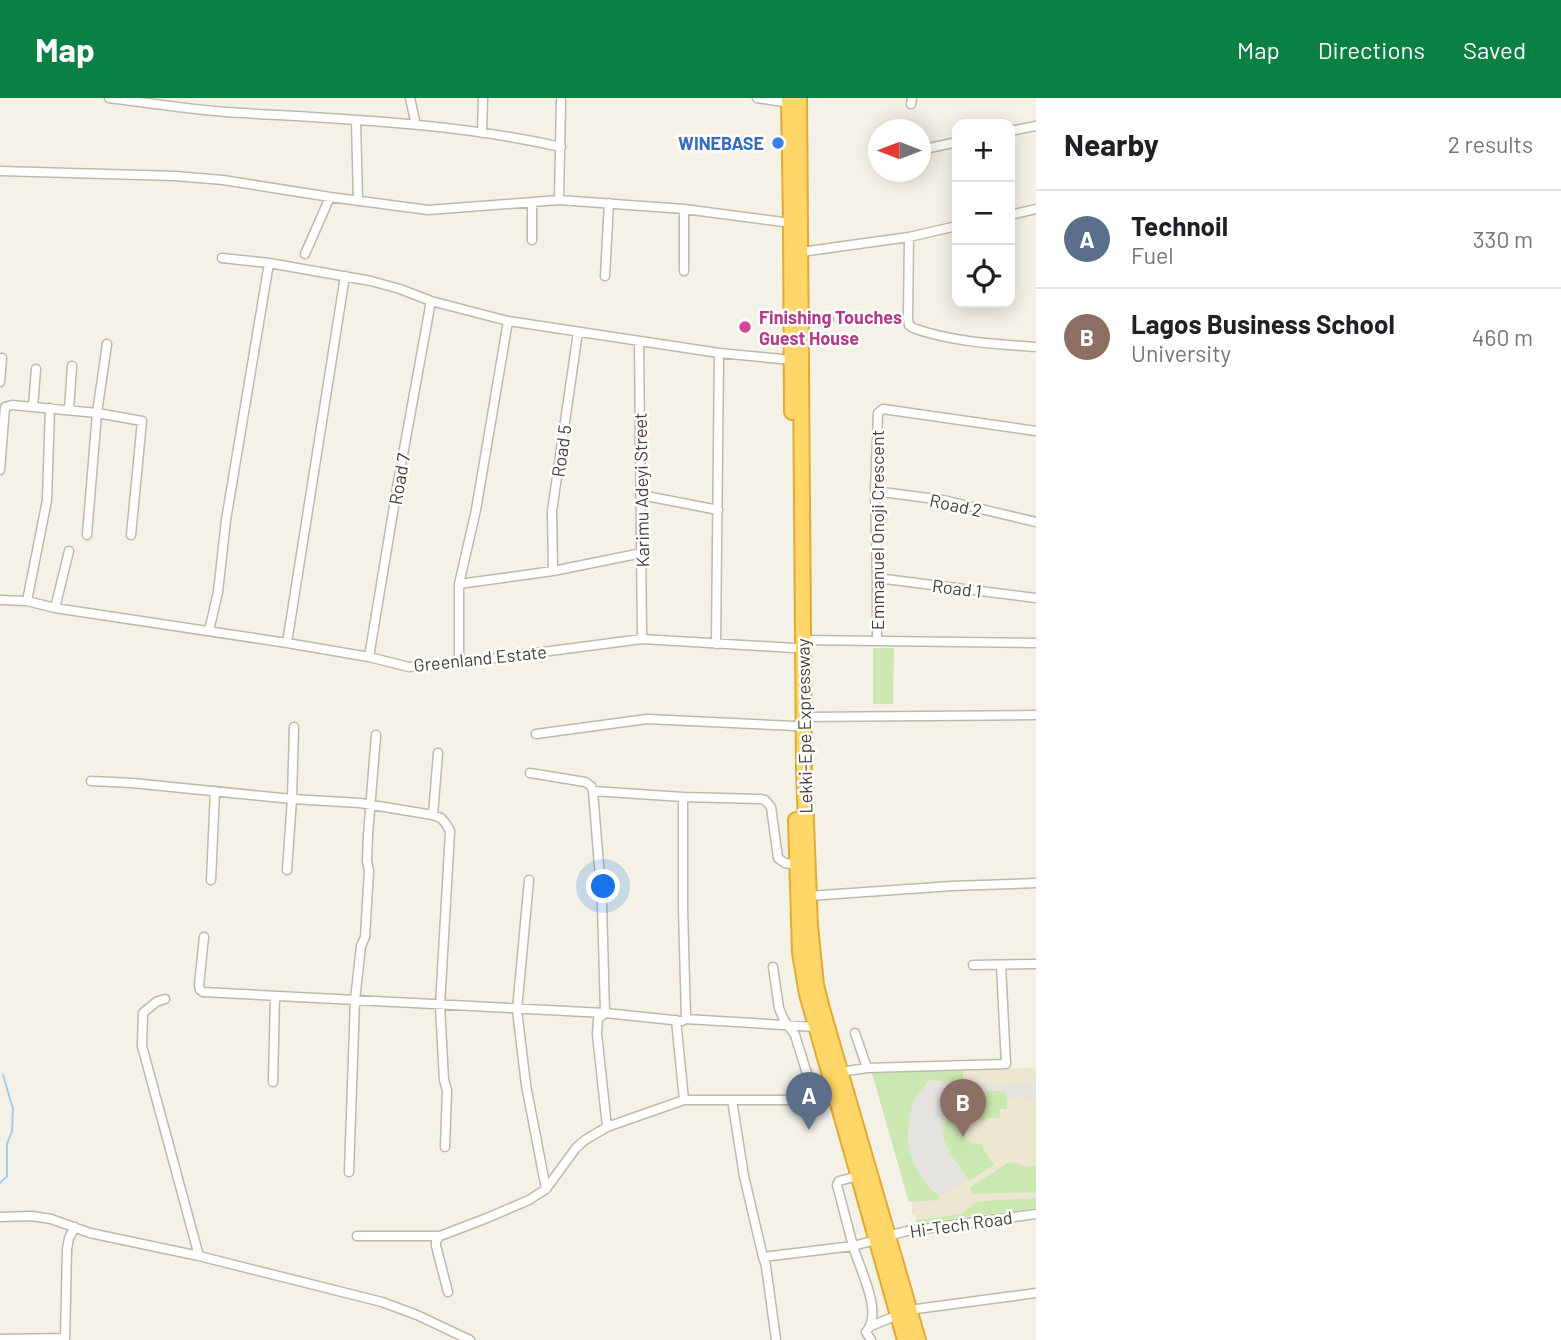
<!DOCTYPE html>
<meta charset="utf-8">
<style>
body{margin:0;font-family:Barlow,sans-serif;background:#f6f6f6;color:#202124}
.controls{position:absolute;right:21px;top:21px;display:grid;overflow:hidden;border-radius:14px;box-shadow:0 4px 18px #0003}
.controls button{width:63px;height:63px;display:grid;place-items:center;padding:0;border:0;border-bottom:2px solid #e0e0e0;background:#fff;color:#202124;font:35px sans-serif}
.compass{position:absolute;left:868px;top:21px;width:63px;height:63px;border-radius:50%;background:#fff;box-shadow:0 4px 18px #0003;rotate:270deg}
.you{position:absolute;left:604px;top:789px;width:24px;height:24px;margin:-18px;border:5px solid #fff;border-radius:50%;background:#1a73e8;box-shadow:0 0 0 10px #1a73e833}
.badge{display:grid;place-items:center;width:46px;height:46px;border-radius:50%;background:#0b8043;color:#fff;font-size:23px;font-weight:700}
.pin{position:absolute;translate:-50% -58px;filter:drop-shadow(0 2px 4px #0008)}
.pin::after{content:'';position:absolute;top:37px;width:24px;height:21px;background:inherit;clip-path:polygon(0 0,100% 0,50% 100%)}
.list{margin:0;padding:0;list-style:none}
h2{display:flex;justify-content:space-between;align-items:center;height:91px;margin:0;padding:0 28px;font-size:30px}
h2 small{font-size:23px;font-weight:400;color:#757577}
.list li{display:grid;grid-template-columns:46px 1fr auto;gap:21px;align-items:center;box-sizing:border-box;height:98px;padding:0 28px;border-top:2px solid #e0e0e0}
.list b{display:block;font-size:26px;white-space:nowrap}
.list p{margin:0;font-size:23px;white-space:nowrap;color:#757577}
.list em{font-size:23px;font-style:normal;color:#757577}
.icon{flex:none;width:38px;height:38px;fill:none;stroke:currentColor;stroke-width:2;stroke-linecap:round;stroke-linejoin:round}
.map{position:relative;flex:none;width:1036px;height:1242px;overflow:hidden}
header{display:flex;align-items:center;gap:42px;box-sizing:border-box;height:98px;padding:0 35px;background:#0b8043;color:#fff}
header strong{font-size:33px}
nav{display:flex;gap:38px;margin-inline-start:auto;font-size:24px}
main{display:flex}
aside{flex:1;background:#fff}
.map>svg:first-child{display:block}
.education{fill:#ede7d1}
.green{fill:#cbe8b0}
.parking{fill:#e5e3df}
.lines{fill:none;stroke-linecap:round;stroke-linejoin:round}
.stream{stroke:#a3ccf1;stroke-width:2}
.street-casing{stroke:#bfb9aa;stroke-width:11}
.highway-casing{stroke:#dfab36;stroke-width:18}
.street{stroke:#fff;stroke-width:8}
.highway{stroke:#ffd667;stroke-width:14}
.shop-dot{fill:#3f7fe0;stroke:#fff;stroke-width:2.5}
.hotel-dot{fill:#d1479c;stroke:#fff;stroke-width:2.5}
.labels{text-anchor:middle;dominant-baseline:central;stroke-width:5;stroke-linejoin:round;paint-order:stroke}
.shop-label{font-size:18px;font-weight:bold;fill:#366cbe;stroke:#fff;text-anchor:end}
.hotel-label{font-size:18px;font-weight:bold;fill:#b23c85;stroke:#fff;text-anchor:start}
.street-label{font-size:18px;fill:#474136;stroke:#fff}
</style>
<header>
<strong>Map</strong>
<nav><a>Map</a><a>Directions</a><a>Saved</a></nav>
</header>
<main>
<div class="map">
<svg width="1036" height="1242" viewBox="0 0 1036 1242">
<rect width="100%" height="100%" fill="#f4f1e7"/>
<path class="education" d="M1036 970V1110L917 1125 916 1117H912V1104H909L872 975Z"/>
<path class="green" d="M873 550H894L893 606H873Z
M963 972V986L930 982 918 996 913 1006 929 1089 940 1098 937 1102 909 1104 872 975Z
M979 993H1006L1007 1011H1000V1020H987L986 1023 974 1021C965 1025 959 1038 970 1044 972 1045 981 1046 982 1046L983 1051 994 1067 969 1083C938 1039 928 1028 979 993Z
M1009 1064 1019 1065 1022 1068H1036V1094L972 1096 969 1090Z
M1036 1100V1110L917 1125 916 1122 961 1116 977 1104 984 1103Z"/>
<path class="parking" d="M930 982 963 986 1036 985 1035 1002H1027L1026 999 1007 1000 1006 993H979L959 1007 946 1022 943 1032V1042L948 1052 968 1081 940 1098 929 1089 917 1072 910 1057 908 1040 909 1020 913 1006 918 996Z"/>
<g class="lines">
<path class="stream" d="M0 1085 7 1078V1046L12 1033 13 1011 3 977"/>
<defs>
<path id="street" d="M109 0C148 5 187 11 226 14 338 21 451 24 561 49
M410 0 416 27
M757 0 789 5
M911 6 912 0
M356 22 358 103
M1010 33 1036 28
M482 35 483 0
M920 52 957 44
M0 73 175 78 223 82 330 99 428 112 559 102 684 111 791 125
M559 102 561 3
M684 111V173
M1010 117 1036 111
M909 139 908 220 909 227 913 230C952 244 995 246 1036 249
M532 142V104
M801 154 909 139 957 128
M305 156 330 99
M222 160 269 165 371 183 400 191 431 203 508 223 719 255 792 262
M345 178 287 545 369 559 409 569 459 565 642 541 794 550
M605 178 609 105
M801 222 829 221
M639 243 642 541
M0 284 2 260
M33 309 36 271
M50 310 47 402 27 503 55 510 287 545
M69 312 72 268
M0 372 5 309 12 307 97 315 142 323 131 437
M875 393 943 402 1036 424
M641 397 718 412
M87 437 97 315 107 246
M553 473 552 413 578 234
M877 480 1036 500
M459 486 553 473 642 455
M0 502 27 503
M55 510 69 453
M209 533 218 494 226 422 269 165
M803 542 1036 545
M877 543V480L875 393 878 315 883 311 1036 333
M716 546 719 255
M369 559 398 384 431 203
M459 565V486L476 412 508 223
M803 619 1036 617
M536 636 647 621 795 628
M530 675 585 684 591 688 593 693 683 699 760 701 765 702 771 709 778 760 785 765 797 767
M91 683 132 685 292 701 360 705 433 717 441 720 446 726 450 733 440 908 444 982 447 992 445 1049
M593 693 602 805 605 915 598 921 597 936 607 1029
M683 699V810L686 921
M433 717 438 655
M287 772 292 701 294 629
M211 782 215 693
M529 782 517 912 526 987 546 1091
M808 798 952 788 1036 785
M204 839 199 887 200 892 203 894 605 915 682 923 686 921 815 929
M973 867 1036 866
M773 869 779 910 784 922 795 937 808 979
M165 901 156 904 143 915 142 948 199 1158
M676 922 684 1002
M855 935 867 970
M840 974 867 970 1006 966 1001 867
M273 984 275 898
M732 1002 744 1078 763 1159
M349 1074 355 902 361 848 365 839 369 772 367 763 368 737 376 637
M858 1078 839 1083 837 1087 853 1148 876 1142
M0 1119 32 1118 51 1121 90 1135 199 1158 382 1204 417 1217 470 1242
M357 1138H440
M889 1142 895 1136 907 1133 1036 1116
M448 1194 436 1148V1143L440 1138 487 1120 529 1102 546 1091 576 1050 585 1042 607 1029 684 1002H836
M909 1212 1036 1195
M871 1228 898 1217
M0 1241 65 1240
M65 1242 67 1151 69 1140 75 1129
M776 1242 766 1168 763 1159 853 1148C859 1170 884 1215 866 1234L871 1242"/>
<path id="highway" d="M789 0 791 125 792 314
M799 0 804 672 810 828 816 887 822 911 918 1242
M796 722 800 855 807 896 905 1242"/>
</defs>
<use href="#street" class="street-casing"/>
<use href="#highway" class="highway-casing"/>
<use href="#street" class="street"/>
<use href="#highway" class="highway"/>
</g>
<circle class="shop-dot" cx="778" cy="45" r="7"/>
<circle class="hotel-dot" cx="745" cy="229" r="7"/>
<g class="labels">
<g class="shop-label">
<text x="764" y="45">WINEBASE</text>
</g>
<g class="hotel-label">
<text x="759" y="219">Finishing Touches<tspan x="759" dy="21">Guest House</tspan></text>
</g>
<g class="street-label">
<text transform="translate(561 353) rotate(-82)">Road 5</text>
<text transform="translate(399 381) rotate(-80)">Road 7</text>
<text transform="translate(641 392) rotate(-91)">Karimu Adeyi Street</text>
<text transform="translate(956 407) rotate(12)">Road 2</text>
<text transform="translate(877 432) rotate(-90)">Emmanuel Onoji Crescent</text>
<text transform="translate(957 490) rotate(7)">Road 1</text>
<text transform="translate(480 560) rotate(-6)">Greenland Estate</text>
<text transform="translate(804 628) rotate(-91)">Lekki-Epe Expressway</text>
<text transform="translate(961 1126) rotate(-8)">Hi-Tech Road</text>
</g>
</g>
</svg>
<div class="controls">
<button>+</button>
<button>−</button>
<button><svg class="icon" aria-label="locate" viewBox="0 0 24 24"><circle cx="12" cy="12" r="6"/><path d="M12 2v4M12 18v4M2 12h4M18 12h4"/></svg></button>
</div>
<svg class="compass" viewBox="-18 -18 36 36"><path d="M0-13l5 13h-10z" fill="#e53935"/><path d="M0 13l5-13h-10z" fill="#757577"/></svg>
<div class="you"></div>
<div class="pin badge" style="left:809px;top:1032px;background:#5c6f8a">A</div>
<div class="pin badge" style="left:963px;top:1039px;background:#8d6e63">B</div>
</div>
<aside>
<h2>Nearby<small>2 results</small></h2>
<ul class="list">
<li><span class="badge" style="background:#5c6f8a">A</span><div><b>Technoil</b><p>Fuel</p></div><em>330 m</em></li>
<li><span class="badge" style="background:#8d6e63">B</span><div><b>Lagos Business School</b><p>University</p></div><em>460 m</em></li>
</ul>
</aside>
</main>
